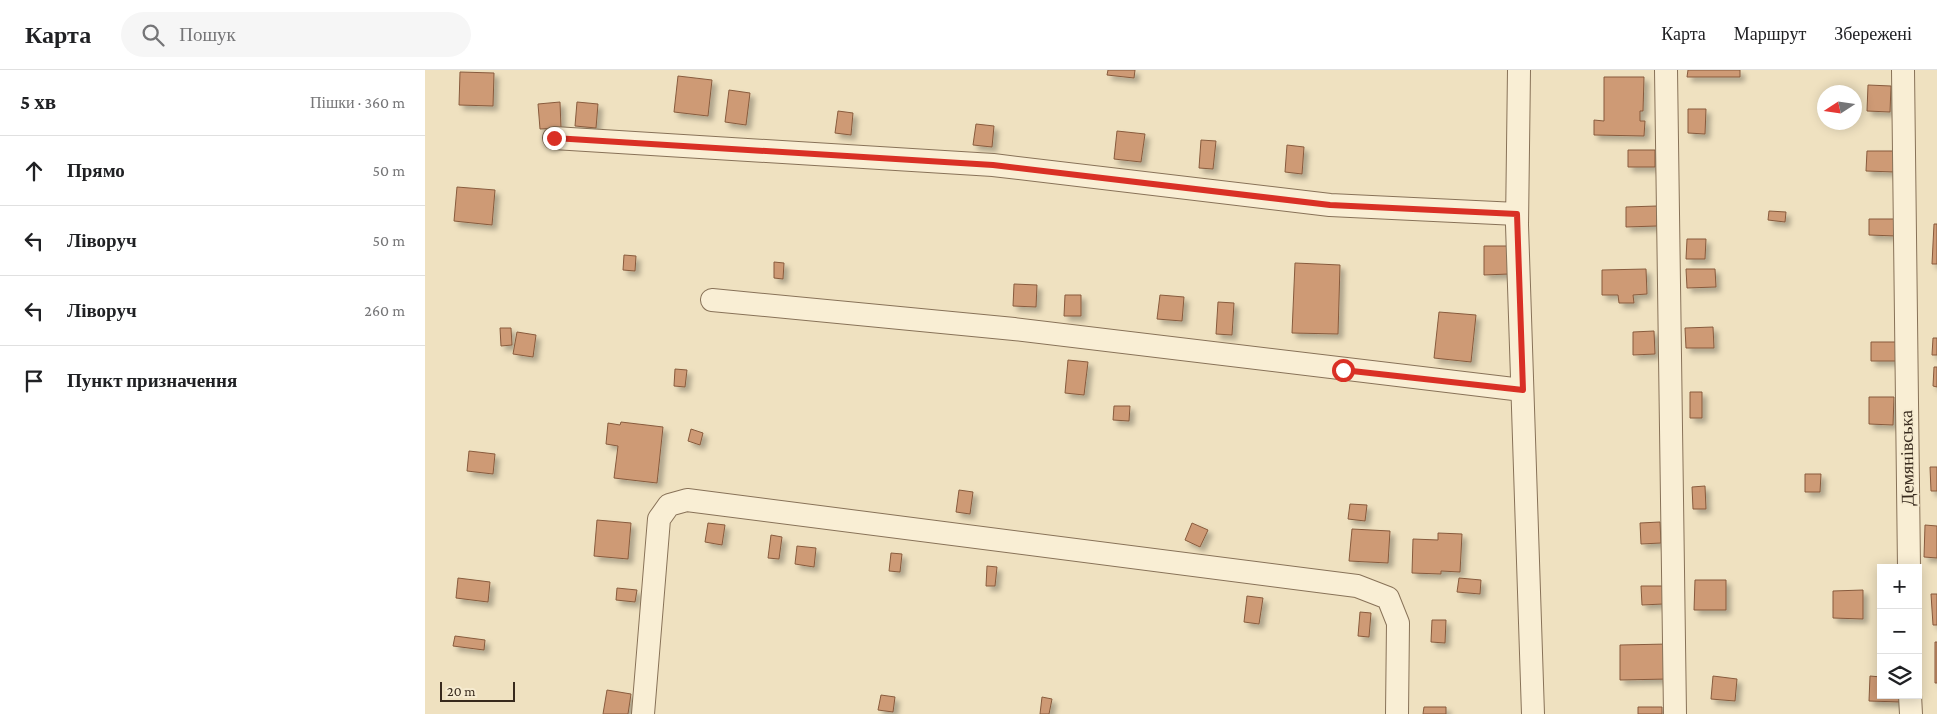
<!DOCTYPE html>
<html lang="uk">
<meta charset="utf-8">
<style>
body{margin:0;font-family:"Crimson Pro",serif;background:#f6f6f6;color:#202124}
.controls{position:absolute;right:15px;bottom:15px;display:grid;overflow:hidden;border-radius:0px;box-shadow:0 2px 12px #0003}
.controls button{width:45px;height:45px;display:grid;place-items:center;padding:0;border:0;border-bottom:1px solid #e0e0e0;background:#fff;color:#202124;font:25px sans-serif}
.compass{position:absolute;left:1392px;top:15px;width:45px;height:45px;border-radius:50%;background:#fff;box-shadow:0 2px 12px #0003;rotate:258deg}
.scale{position:absolute;left:15px;bottom:12px;width:75px;box-sizing:border-box;padding-left:5px;border:2px solid #382a1d;border-top:0;font-size:14px;line-height:18px;white-space:nowrap;color:#382a1d;-webkit-text-stroke:4px #f6ebd0;paint-order:stroke}
.stop{position:absolute;width:15px;height:15px;margin:-11px;border:4px solid #d93025;border-radius:50%;background:#fff}
.stop.end{background:#d93025;border-color:#fff;box-shadow:0 1px 5px #0008}
.list{margin:0;padding:0;list-style:none}
h2{display:flex;justify-content:space-between;align-items:center;height:65px;margin:0;padding:0 20px;font-size:21px}
h2 small{font-size:16px;font-weight:400;color:#757577}
.list li{display:grid;grid-template-columns:32px 1fr auto;gap:15px;align-items:center;box-sizing:border-box;height:70px;padding:0 20px;border-top:1px solid #e0e0e0}
.list b{display:block;font-size:19px;white-space:nowrap}
.list em{font-size:16px;font-style:normal;color:#757577}
.icon{flex:none;width:28px;height:28px;fill:none;stroke:currentColor;stroke-width:2;stroke-linecap:round;stroke-linejoin:round}
.map{position:relative;flex:none;width:1512px;height:644px;overflow:hidden}
header{display:flex;align-items:center;gap:30px;box-sizing:border-box;height:70px;padding:0 25px;background:#fff;border-bottom:1px solid #e0e0e0}
header strong{font-size:24px}
nav{display:flex;gap:28px;margin-inline-start:auto;font-size:18px}
.search{width:350px;height:45px;background:#f6f6f6;display:flex;align-items:center;gap:12px;box-sizing:border-box;padding:0 18px;border-radius:28px;color:#757577;font-size:19px}
main{display:flex}
aside{flex:1;background:#fff}
.map>svg:first-child{display:block}
.building{fill:#ce9a75;stroke:#885b3d;filter:url(#shadow)}
.lines{fill:none;stroke-linecap:round;stroke-linejoin:round}
.street-casing{stroke:#887258;stroke-width:24}
.street{stroke:#f9eed4;stroke-width:22}
.route{stroke:#d93025;stroke-width:6}
.labels{text-anchor:middle;dominant-baseline:central;stroke-width:4;stroke-linejoin:round;paint-order:stroke}
.street-label{font-size:18px;fill:#382a1d;stroke:#f6ebd0}
</style>
<header>
<strong>Карта</strong>
<div class="search"><svg class="icon" aria-label="search" viewBox="0 0 24 24"><circle cx="10" cy="10" r="6"/><path d="M15 15l6 6"/></svg>Пошук</div>
<nav><a>Карта</a><a>Маршрут</a><a>Збережені</a></nav>
</header>
<main>
<aside>
<h2>5 хв<small>Пішки · 360 m</small></h2>
<ul class="list">
<li><svg class="icon" aria-label="ahead" viewBox="0 0 24 24"><path d="M12 20V5M6 11l6-6 6 6"/></svg><div><b>Прямо</b></div><em>50 m</em></li>
<li><svg class="icon" aria-label="left" viewBox="0 0 24 24"><path d="M17 20v-9H6M10 6l-5 5 5 5"/></svg><div><b>Ліворуч</b></div><em>50 m</em></li>
<li><svg class="icon" aria-label="left" viewBox="0 0 24 24"><path d="M17 20v-9H6M10 6l-5 5 5 5"/></svg><div><b>Ліворуч</b></div><em>260 m</em></li>
<li><svg class="icon" aria-label="arrive" viewBox="0 0 24 24"><path d="M6 21V4h12l-3 4 3 4H6"/></svg><div><b>Пункт призначення</b></div></li>
</ul>
</aside>
<div class="map">
<svg width="1512" height="644" viewBox="0 0 1512 644">
<defs>
<filter id="shadow"><feDropShadow dx="4.5" dy="4.5" stdDeviation="2.5" flood-color="#0004"/></filter>
</defs>
<rect width="100%" height="100%" fill="#efe1c0"/>
<path class="building" d="M683 0H710L709 8 682 5Z
M1263 0H1315V7H1262Z
M35 2 69 3 68 36 34 35Z
M253 6 287 10 283 46 249 42Z
M1179 7H1219L1218 41H1215V51H1220L1219 66 1169 65V50L1179 51Z
M1443 15 1466 16 1465 42 1442 41Z
M304 20 325 23 321 55 300 52Z
M135 32 136 58 115 59 113 34Z
M152 32 173 34 171 58 150 56Z
M1263 39H1281L1280 64 1263 63Z
M413 41 428 43 426 65 410 63Z
M551 54 569 56 567 77 548 75Z
M692 61 720 64 716 92 689 89Z
M776 70 791 71 788 99 774 98Z
M862 75 879 77 877 104 860 102Z
M1203 80H1230V97H1203Z
M1442 81H1471L1470 102 1441 101Z
M32 117 70 120 67 155 29 151Z
M1232 136V156L1201 157V137Z
M1344 141 1361 142 1360 152 1343 150Z
M1444 149H1471V166L1444 165Z
M1509 154H1512V194H1507Z
M1262 169H1281L1280 189H1261Z
M1059 176H1083L1084 204 1059 205Z
M199 185 211 186 210 201 198 200Z
M349 192 359 193 358 209 349 208Z
M870 193 915 195 913 264 867 263Z
M1221 199 1222 224 1208 225 1209 233H1194L1193 225H1177V200Z
M1261 199H1290L1291 217 1262 218Z
M589 214 612 215 611 237 588 236Z
M640 225H656V246H639Z
M735 225 759 227 757 251 732 249Z
M793 232 809 233 807 265 791 264Z
M1014 242 1051 245 1046 292 1009 288Z
M1288 257 1289 278H1261L1260 258Z
M75 258H86L87 275 76 276Z
M1229 261 1230 284 1208 285V262Z
M92 262 111 265 108 287 88 284Z
M1508 268H1512V285H1507Z
M1446 272H1473V291H1446Z
M643 290 663 292 659 325 640 323Z
M1509 297H1512V317L1508 316Z
M250 299 262 300 260 317 249 316Z
M1265 322H1277V348H1265Z
M1444 327H1469L1468 355 1444 354Z
M689 336H705L704 351 688 350Z
M196 352 238 357 232 413 189 408 193 376 181 374 183 353 195 355Z
M266 359 278 363 275 375 263 371Z
M44 381 70 384 68 404 42 401Z
M1505 397H1512V421H1506Z
M1380 404H1396L1395 422H1380Z
M1280 416 1281 439H1268L1267 417Z
M534 420 548 422 545 444 531 442Z
M925 434 942 435 940 451 923 449Z
M172 450 206 453 203 489 169 486Z
M1235 452 1236 473 1216 474 1215 453Z
M283 453 300 455 297 475 280 472Z
M767 453 783 460 775 477 760 470Z
M1500 455 1512 456V488L1499 487Z
M927 459 965 461 963 493 924 491Z
M1013 463 1037 464 1035 502 1016 501V504L987 503 988 469 1013 470Z
M346 465 357 467 354 489 343 488Z
M372 476 391 478 389 497 370 494Z
M466 483 477 484 475 502 464 501Z
M562 496 572 497 570 516H561Z
M33 508 65 512 63 532 31 528Z
M1034 508 1056 510 1055 524 1032 522Z
M1270 510H1301V540H1269Z
M1216 516H1238V534L1217 535Z
M192 518 212 520 210 532 191 530Z
M1438 520V549L1408 548V521Z
M1506 524H1512V555H1508Z
M822 526 838 528 834 554 819 552Z
M935 542 946 543 944 567 933 566Z
M1007 550H1021L1020 573 1006 572Z
M30 566 60 570 59 580 28 576Z
M1510 572H1512V613H1510Z
M1243 574V609L1195 610V575Z
M1288 606 1312 609 1310 631 1286 629Z
M1445 606 1456 607V625H1475V632L1444 631Z
M182 620 206 624 203 644H178Z
M456 625 470 627 468 642 453 640Z
M617 627 627 629 624 644H615Z
M999 637H1021V644H998Z
M1213 637H1237V644H1213Z"/>
<g class="lines">
<defs>
<path id="street" d="M1094 0 1092 155 1108 644
M1241 0 1250 644
M1478 0 1484 498
M129 68 568 95 905 135 1092 144
M287 230 589 259 1097 320
M1485 625 1486 644
M218 644 234 449 244 435 262 430 932 516 963 528 973 553 972 644"/>
</defs>
<use href="#street" class="street-casing"/>
<use href="#street" class="street"/>
</g>
<g class="lines">
<path class="route" d="M129 68 568 95 905 135 1092 144 1098 320 918 300"/>
</g>
<g class="labels">
<g class="street-label">
<text transform="translate(1482 388) rotate(-91)">Демянівська</text>
</g>
</g>
</svg>
<div class="controls">
<button>+</button>
<button>−</button>
<button><svg class="icon" aria-label="layers" viewBox="0 0 24 24"><path d="M12 4l9 5-9 5-9-5zM3 14l9 5 9-5"/></svg></button>
</div>
<svg class="compass" viewBox="-18 -18 36 36"><path d="M0-13l5 13h-10z" fill="#e53935"/><path d="M0 13l5-13h-10z" fill="#757577"/></svg>
<div class="scale">20 m</div>
<div class="stop" style="left:918px;top:300px"></div>
<div class="stop end" style="left:129px;top:68px"></div>
</div>
</main>
